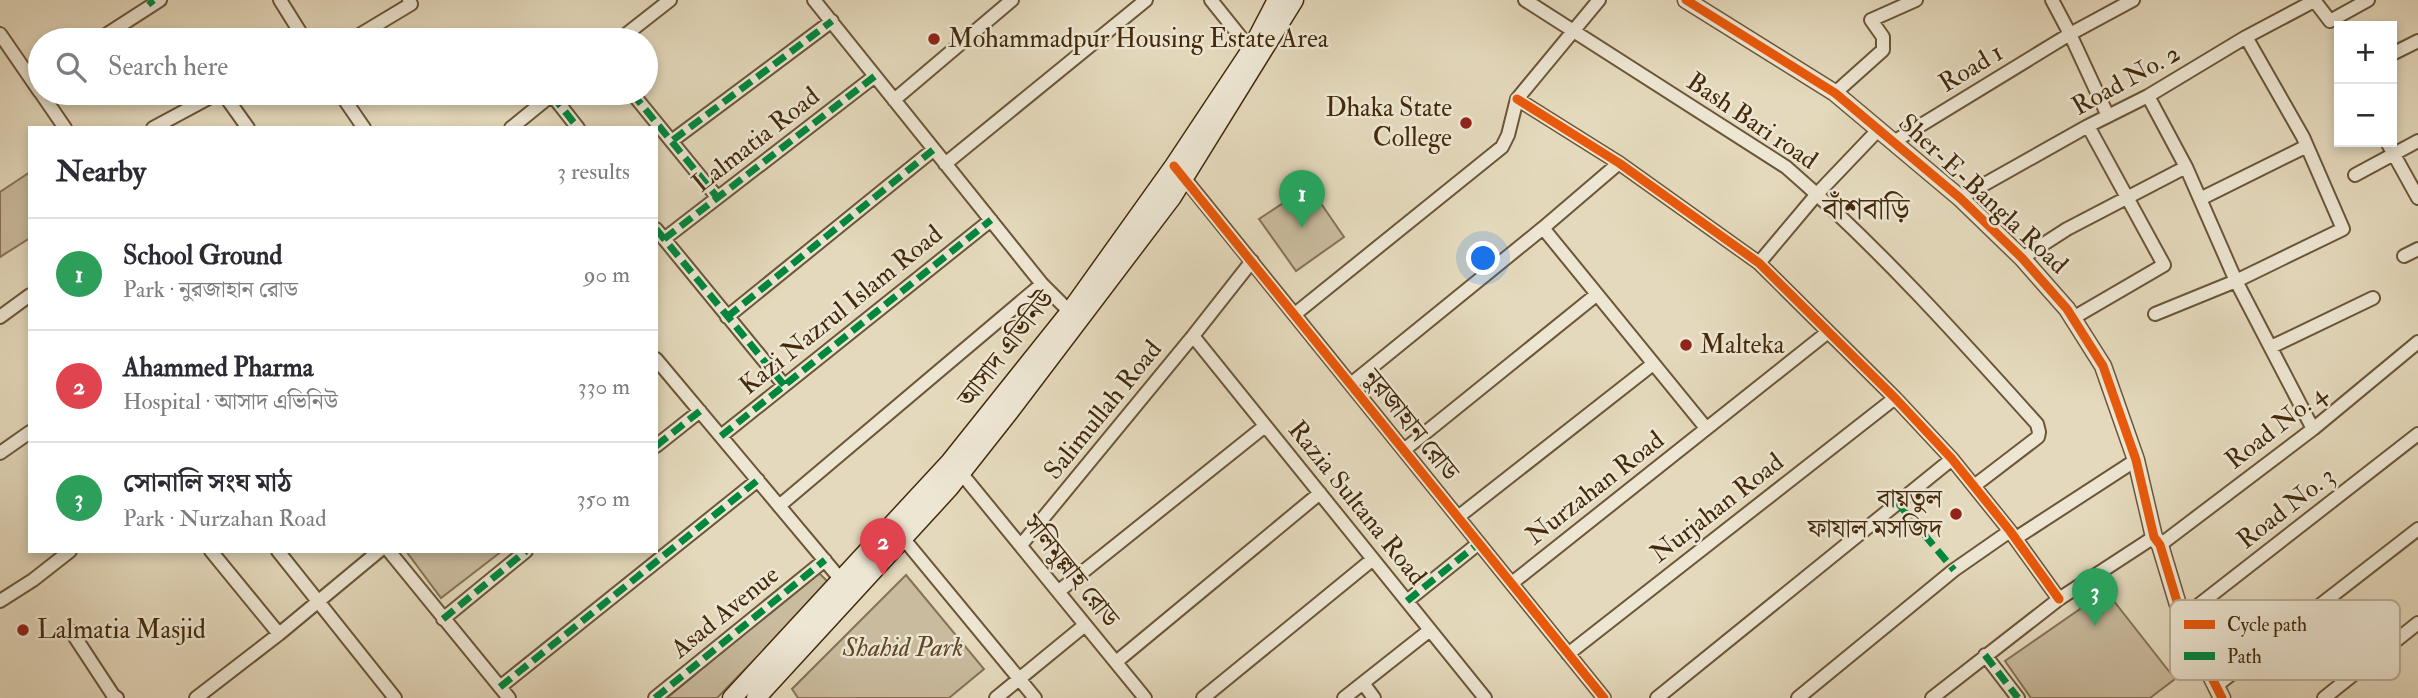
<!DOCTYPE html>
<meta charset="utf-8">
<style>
body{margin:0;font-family:"IM FELL Double Pica","Noto Serif Bengali",serif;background:#f2f2f3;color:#2b2b33}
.controls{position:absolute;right:21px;top:21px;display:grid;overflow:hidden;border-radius:0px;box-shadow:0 4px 10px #0003}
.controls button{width:63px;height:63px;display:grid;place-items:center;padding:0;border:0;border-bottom:2px solid #e1e1e2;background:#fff;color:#2b2b33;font:35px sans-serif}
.you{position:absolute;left:1484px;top:259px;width:24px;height:24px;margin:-18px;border:5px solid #fff;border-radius:50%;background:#1a73e8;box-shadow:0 0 0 10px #1a73e833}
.badge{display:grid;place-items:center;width:46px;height:46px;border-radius:50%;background:#0f766e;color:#fff;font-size:23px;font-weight:700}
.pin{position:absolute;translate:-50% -58px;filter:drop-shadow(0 2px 4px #0008)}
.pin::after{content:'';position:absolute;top:37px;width:24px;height:21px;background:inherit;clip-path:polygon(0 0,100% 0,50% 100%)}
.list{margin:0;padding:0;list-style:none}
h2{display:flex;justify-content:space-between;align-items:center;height:91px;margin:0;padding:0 28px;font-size:30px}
h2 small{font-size:23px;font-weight:400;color:#7c7c81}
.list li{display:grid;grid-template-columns:46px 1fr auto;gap:21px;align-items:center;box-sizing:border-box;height:112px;padding:0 28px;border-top:2px solid #e1e1e2}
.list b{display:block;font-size:26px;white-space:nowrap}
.list p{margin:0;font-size:23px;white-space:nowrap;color:#7c7c81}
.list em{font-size:23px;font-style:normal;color:#7c7c81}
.icon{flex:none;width:38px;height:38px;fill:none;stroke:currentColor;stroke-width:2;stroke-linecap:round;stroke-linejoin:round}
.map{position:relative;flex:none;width:2418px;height:698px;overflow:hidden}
.search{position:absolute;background:#fff;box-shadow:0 4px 10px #0003;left:28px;top:28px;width:630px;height:77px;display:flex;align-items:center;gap:18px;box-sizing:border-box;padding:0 24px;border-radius:38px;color:#7c7c81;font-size:26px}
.panel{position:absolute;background:#fff;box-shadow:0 4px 10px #0003;left:28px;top:126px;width:630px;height:427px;border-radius:0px}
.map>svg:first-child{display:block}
.park{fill:#c9bb9e;stroke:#867254;stroke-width:2}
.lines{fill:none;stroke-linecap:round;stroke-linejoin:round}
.minor-casing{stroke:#6c5637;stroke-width:16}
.tertiary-casing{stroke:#6c5637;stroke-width:19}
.secondary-casing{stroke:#442a0b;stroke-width:21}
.minor{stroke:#ede6d3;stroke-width:12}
.tertiary{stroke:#ede6d3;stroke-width:16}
.secondary{stroke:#ede6d3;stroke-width:18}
.quiet{stroke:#00873e;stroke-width:7;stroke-dasharray:14 7;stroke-linecap:butt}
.cycleway-casing{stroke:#ede6d3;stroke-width:13}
.cycleway{stroke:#e8590c;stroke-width:9}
.poi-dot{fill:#8f2418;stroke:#ede6d3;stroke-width:2.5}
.labels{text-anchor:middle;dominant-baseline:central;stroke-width:5;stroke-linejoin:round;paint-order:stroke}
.poi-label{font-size:26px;fill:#442a0b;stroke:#ede6d3;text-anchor:start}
.street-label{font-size:26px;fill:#442a0b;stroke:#ede6d3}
.park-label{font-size:26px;font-style:italic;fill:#5f4728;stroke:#ede6d3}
.quarter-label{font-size:30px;fill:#442a0b;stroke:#ede6d3}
.key{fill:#ede6d3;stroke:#baae97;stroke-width:2}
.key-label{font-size:19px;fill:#442a0b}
</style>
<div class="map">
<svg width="2418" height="698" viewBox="0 0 2418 698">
<rect width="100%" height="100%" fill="#e4d9bc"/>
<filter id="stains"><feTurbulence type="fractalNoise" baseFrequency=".00286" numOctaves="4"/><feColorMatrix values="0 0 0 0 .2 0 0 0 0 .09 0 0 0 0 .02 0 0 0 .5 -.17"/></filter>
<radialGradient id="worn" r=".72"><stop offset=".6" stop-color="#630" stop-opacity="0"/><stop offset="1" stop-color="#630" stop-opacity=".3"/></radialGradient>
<path class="park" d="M30 172V238L0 257V192Z
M1309 186 1344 237 1296 271 1259 219Z
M406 551H502L441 598Z
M818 572 829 583 717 698H667Z
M906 575 984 669 949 698H798L792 689Z
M2106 591 2175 679 2150 698H2031L2005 661Z"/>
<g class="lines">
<defs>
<path id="minor" d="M280 0 305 40
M814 0 1042 284 1074 316
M1211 0 1251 50
M1525 0 1786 167C1877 246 1957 335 2037 424L2039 432 2038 437 1974 486
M2052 0 2070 34 2108 116
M2314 0 2330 21 2368 0
M0 34 40 92
M98 40 160 0
M351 40 411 4 409 0
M619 40 670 0
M2392 54 2418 41
M41 93 65 128
M223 93 248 128
M340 93 364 128
M632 93 717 197
M1835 93 1883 50V37L1871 20 1916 0
M552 95 578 128
M2148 96 2186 167 2236 281 2313 429
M1517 99 1619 163 1759 263 1895 398 1952 459 2010 531 2059 599
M894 100 1012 0
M153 128 218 93
M511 128 554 93
M673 140 832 21
M1895 141 2070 34 2133 0
M2387 142 2418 198
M945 164 1146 0
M1180 173 1604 698
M2355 175 2418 141
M1960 198 2088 126 2148 96 2246 37 2314 1
M2200 199 2307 146
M1543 228 1706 428
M656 229 784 385
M664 239 875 76
M2404 256 2418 249
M2022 258 2067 229 2186 167
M1759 263 1817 194 1879 129
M1295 314 1502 147 1508 135 1517 99 1599 0
M2155 314 2236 281 2343 229 2303 137 2246 37
M0 317 30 295
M727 317 933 150
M2073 318 2164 265 2088 126
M1193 336 1485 698
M2271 347 2373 298
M656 359 842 581
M1351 384 1543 228 1619 163
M721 436 991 220
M656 446 700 411
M1404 450 1596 295
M0 453 30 432
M957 468 1145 698
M779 506 1042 284
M1458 517 1653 364
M903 538 1035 698
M2016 538 2136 460
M1021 545 1193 336 1252 261
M2160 545 2313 429 2418 342
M211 551 279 634
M278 551 395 698
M389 551 509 698
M1512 583 1828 332
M1059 591 1265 426
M0 601 33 580 70 551
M1407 601 1479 543
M2182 618 2418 434
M443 619 526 551
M71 631 113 695 117 698
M1568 654 1895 398
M1985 655 2018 698
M1116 662 1320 493
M1363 683 1374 698
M2216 686 2418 529
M500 687 758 480
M196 698 279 634 379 551
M655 698 825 560
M996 698 1085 625
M1203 698 1373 559
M1344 698 1430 630
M1657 698 1952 459
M1798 698 1954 570 2010 531
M1932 698 2059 599 2154 537
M2324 698 2418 623"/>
<path id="tertiary" d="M1686 0 1835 93 1960 198 2022 258 2067 309 2103 366 2136 460 2154 537 2160 545 2182 618 2222 698"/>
<path id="secondary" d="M732 698 950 462 1069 313 1174 166 1251 50 1277 0
M756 698 949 488 1009 412 1172 197 1294 0"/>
</defs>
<use href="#minor" class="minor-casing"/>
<use href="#tertiary" class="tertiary-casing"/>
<use href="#secondary" class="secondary-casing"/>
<use href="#minor" class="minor"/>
<use href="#tertiary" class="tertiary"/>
<use href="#secondary" class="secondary"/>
<path class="quiet" d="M149 0 153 5
M632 93 717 197
M552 95 578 128
M673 140 832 21
M656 229 784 385
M664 239 875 76
M727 317 933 150
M721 436 991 220
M656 446 700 411
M1897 502 1954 570
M1407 601 1479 543
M443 619 526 551
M1985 655 2018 698
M500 687 758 480
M655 698 825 560"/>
<defs>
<path id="cycleway" d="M1686 0 1835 93 1960 198 2022 258 2067 309 2103 366 2136 460 2154 537 2160 545 2182 618 2222 698
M1517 99 1619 163 1759 263 1895 398 1952 459 2010 531 2059 599
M1174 166 1604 698"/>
</defs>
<use href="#cycleway" class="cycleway-casing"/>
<use href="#cycleway" class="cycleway"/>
</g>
<g class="poi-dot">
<circle cx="934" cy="39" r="7"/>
<circle cx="1466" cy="123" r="7"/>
<circle cx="1686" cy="345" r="7"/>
<circle cx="1956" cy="514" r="7"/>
<circle cx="23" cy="630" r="7"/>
</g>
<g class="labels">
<g class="poi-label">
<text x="948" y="39">Mohammadpur Housing Estate Area</text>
<text x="1452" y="108" text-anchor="end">Dhaka State<tspan x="1452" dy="30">College</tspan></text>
<text x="1700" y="345">Malteka</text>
<text x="1942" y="499" text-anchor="end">বায়তুল<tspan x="1942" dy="30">ফাযাল মসজিদ</tspan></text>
<text x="37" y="630">Lalmatia Masjid</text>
</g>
<g class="street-label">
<text transform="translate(1971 68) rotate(-31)">Road 1</text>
<text transform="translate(2126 80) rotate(-29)">Road No. 2</text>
<text transform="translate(1752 121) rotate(34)">Bash Bari road</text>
<text transform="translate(756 140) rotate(-38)">Lalmatia Road</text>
<text transform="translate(1983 194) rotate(43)">Sher-E-Bangla Road</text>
<text transform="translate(841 310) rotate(-39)">Kazi Nazrul Islam Road</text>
<text transform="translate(1006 349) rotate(-52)">আসাদ এভিনিউ</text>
<text transform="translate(1103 410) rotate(-51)">Salimullah Road</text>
<text transform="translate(1411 425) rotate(51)">নুরজাহান রোড</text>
<text transform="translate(2276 427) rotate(-38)">Road No. 4</text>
<text transform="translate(1595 488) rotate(-38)">Nurzahan Road</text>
<text transform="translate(1357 503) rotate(51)">Razia Sultana Road</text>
<text transform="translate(1717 508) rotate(-38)">Nurjahan Road</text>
<text transform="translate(2286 508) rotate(-38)">Road No. 3</text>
<text transform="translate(1071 571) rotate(51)">সলিমুল্লাহ রোড</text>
<text transform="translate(725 612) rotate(-39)">Asad Avenue</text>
</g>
<g class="park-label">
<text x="903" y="648">Shahid Park</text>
</g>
<g class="quarter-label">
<text x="1866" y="209">বাঁশবাড়ি</text>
</g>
</g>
<rect x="2170" y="600" width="230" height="80" rx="10" class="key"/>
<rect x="2184" y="620" width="31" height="9" fill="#e8590c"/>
<rect x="2184" y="652" width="31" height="8" fill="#00873e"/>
<g class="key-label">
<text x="2227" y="631">Cycle path</text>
<text x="2227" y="663">Path</text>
</g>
<rect width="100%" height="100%" filter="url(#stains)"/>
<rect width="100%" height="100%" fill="url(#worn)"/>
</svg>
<div class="controls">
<button>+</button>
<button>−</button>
</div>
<div class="you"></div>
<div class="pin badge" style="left:1302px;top:228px;background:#2e9e5b">1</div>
<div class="pin badge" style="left:883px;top:576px;background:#e0444e">2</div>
<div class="pin badge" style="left:2095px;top:626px;background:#2e9e5b">3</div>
<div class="search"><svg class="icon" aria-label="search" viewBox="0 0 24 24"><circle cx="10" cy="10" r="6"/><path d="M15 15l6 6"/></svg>Search here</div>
<section class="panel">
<h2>Nearby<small>3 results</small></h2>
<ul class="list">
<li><span class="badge" style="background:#2e9e5b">1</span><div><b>School Ground</b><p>Park · নুরজাহান রোড</p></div><em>90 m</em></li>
<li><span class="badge" style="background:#e0444e">2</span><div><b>Ahammed Pharma</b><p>Hospital · আসাদ এভিনিউ</p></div><em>330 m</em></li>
<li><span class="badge" style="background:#2e9e5b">3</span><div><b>সোনালি সংঘ মাঠ</b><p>Park · Nurzahan Road</p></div><em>350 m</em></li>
</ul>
</section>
</div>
